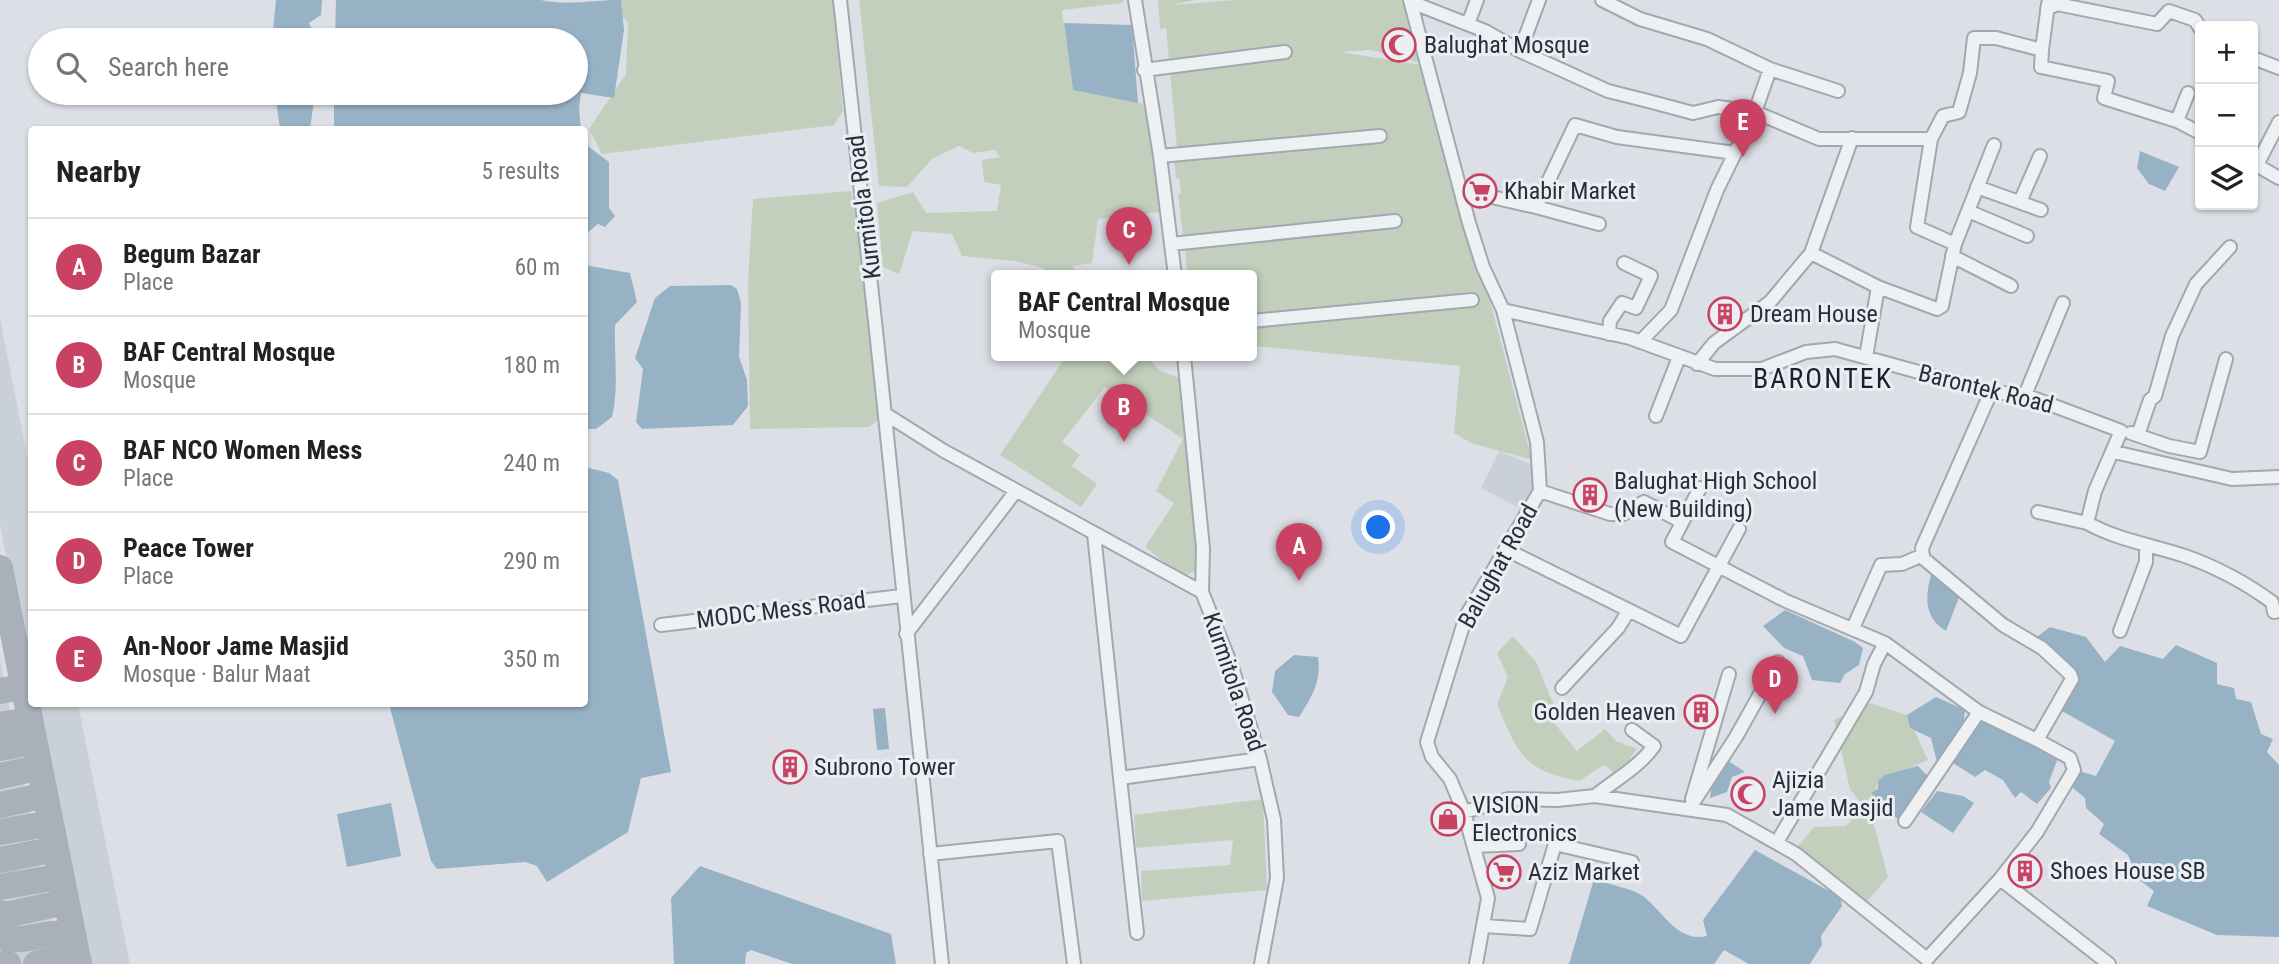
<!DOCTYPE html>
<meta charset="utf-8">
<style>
body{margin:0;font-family:"Roboto Condensed",sans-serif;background:#f2f2f2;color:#222}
.controls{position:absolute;right:21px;top:21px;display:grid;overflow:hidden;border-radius:7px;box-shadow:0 2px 5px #0004}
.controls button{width:63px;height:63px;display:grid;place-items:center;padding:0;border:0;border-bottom:2px solid #e0e0e0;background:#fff;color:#222;font:35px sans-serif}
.you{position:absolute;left:1379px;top:528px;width:24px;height:24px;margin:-18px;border:5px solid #fff;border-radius:50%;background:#1a73e8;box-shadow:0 0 0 10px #1a73e833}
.badge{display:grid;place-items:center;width:46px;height:46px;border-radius:50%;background:#c94262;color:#fff;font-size:23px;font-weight:700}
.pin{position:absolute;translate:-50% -58px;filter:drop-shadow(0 2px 4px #0008)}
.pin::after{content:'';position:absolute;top:37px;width:24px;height:21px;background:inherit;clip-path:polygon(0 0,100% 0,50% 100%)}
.popup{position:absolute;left:991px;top:270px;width:266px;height:91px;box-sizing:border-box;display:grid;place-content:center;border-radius:7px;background:#fff;filter:drop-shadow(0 2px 5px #0005);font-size:23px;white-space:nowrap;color:#767676}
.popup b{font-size:26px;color:#222}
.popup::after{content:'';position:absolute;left:50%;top:100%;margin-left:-14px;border:14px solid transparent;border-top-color:#fff}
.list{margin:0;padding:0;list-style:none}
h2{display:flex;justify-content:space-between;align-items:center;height:91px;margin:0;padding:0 28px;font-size:30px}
h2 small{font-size:23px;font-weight:400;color:#767676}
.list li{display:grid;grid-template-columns:46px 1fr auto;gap:21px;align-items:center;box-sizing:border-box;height:98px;padding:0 28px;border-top:2px solid #e0e0e0}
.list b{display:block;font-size:26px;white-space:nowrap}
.list p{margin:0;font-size:23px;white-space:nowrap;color:#767676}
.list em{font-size:23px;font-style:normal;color:#767676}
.icon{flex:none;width:38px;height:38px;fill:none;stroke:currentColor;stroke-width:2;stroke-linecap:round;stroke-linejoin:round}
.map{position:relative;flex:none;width:2279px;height:964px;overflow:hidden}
.search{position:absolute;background:#fff;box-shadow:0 2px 5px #0004;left:28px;top:28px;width:560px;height:77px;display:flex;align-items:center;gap:18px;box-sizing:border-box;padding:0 24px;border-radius:38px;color:#767676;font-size:26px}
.panel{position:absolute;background:#fff;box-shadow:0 2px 5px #0004;left:28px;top:126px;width:560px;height:581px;border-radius:7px}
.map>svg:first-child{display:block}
.built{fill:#cad0d7}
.green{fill:#c3cfbd}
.water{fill:#97b1c5}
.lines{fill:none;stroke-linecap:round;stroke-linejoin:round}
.taxiway{stroke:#a9b0ba;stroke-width:26}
.minor-casing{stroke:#a2a8af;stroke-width:16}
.minor{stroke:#eef1f4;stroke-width:12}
.labels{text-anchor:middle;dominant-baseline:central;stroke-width:6;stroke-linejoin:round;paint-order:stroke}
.poi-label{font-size:24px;fill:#26303b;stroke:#ebeff3;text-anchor:start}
.street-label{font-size:24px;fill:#26303b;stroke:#ebeff3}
.quarter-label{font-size:28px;letter-spacing:2px;fill:#18212c;stroke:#ebeff3}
</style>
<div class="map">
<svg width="2279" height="964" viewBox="0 0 2279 964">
<rect width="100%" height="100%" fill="#dce0e6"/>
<path class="built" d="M0 319 31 475V690L0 524Z
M1499 451 1538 467 1532 501 1521 509 1481 488Z
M0 659 60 964H0Z
M34 704H78L130 964H83Z"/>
<path class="green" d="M606 0H833L843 111 834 125 602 154 589 129 626 74 628 23Z
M859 0H1123V3L1062 10 1073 90 1146 104 1160 212 1098 219 1092 263 1072 266 1080 276H1044V268L1014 261 962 256 952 234 913 231 899 274 883 267 877 203 913 192 926 213 997 211 1001 185 984 182 982 160 1000 157 995 150 973 153 959 146 932 159 907 187 879 186Z
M1158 0H1196L1171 5 1235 0H1404L1421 63 1371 50 1341 52 1428 66 1532 460 1471 443 1454 433 1460 366 1254 346 1252 276H1188L1178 194 1181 193 1179 178H1176L1174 160 1178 159 1166 28 1160 29Z
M851 191 867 273 875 397 880 419 869 427 750 429 748 280 753 199Z
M1066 356H1148L1159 370 1181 379 1201 568 1183 577 1145 547 1174 503 1156 491 1183 439 1105 387 1062 442 1080 455 1072 466 1097 484 1081 507 1000 455Z
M1513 636 1536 662 1553 703 1555 724 1577 751 1605 729 1616 741 1637 749 1618 776 1604 765 1579 781C1523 771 1517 752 1497 704L1508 677 1497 653Z
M1870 703 1907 715 1928 760 1878 781 1871 814 1888 877 1864 905 1794 851 1814 827 1846 826 1863 807 1850 789 1834 720Z
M1263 799 1267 890 1142 901 1141 871 1230 865 1233 840 1136 848 1134 815Z"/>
<path class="water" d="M276 0H322L321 15 309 23 316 40H272Z
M336 0H541C565 6 595 0 621 0L624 30 614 98 581 93 579 109 581 129H334V93H576V40H335Z
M1064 23 1132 25 1138 103 1073 90Z
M275 93H315L310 129H280Z
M585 144 609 162V208L615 216 605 227 598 224 587 233 585 246Z
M2140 151 2179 167 2165 191 2149 184 2137 168Z
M584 265 630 273 637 302 615 325C614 356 619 388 612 417L596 429H585Z
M731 285 737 289 741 303 739 357 747 380 748 406 733 425 642 429 636 422 643 369 635 358 655 298 670 286Z
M585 467 609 473 618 480 671 772 641 778 628 832 547 882 537 866 525 862 437 869 431 861 389 704H584Z
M1931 575 1938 576 1961 592 1946 631C1924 618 1925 597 1931 575Z
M1785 610 1855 642 1863 648 1859 665 1845 674 1840 683 1812 680 1803 656 1784 648 1763 626Z
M2050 627 2086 637 2105 662 2120 646 2163 659 2176 645 2217 663V684L2234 688 2236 699 2251 702 2261 734 2273 739 2267 752 2279 765V937L2217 935 2147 906 2154 891 2138 879 2128 855 2099 834 2104 824 2086 808 2085 798 2073 788 2079 771 2096 776 2115 741 2062 711 2080 680 2037 637Z
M1294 655 1318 657C1322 681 1311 698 1299 717L1288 715 1272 692 1275 671Z
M1936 697 1965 710 1963 729 1942 760 1937 762 1931 738 1910 728 1907 715Z
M885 708 889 749 877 750 873 709Z
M1980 720 2058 758 2049 782 2051 788 2037 804 2021 792 2015 798 2003 780 1985 770 1975 777 1953 763Z
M1727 760 1745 772 1732 777 1727 792 1710 798 1712 783Z
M1918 766 1929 777 1899 819 1880 809 1881 802 1871 793 1878 789V781L1885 775Z
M1937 791 1963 796 1974 803 1953 833 1921 812Z
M391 803 401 856 347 867 337 814Z
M1755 850 1840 897 1842 906 1821 936 1822 945 1810 964H1749L1724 950 1714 964H1569L1594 879C1608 884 1623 887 1636 892 1660 903 1674 944 1707 936L1703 920Z
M700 866 891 934 896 964H792L751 950 746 953 745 964H674L671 898Z"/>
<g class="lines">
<path class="taxiway" d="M0 568 79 964
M0 691 17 688 24 691
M0 725 24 721 31 723
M0 748 27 743 35 746
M0 776 32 769 41 773
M0 805 37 797 47 803
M0 832 41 825 53 832
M0 860 46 851 57 857
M0 887 52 878 63 884
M0 913 6 915 56 904 68 909
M1 936C25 947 49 926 74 937
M6 963 8 964
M36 964 66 957 79 962"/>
<defs>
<path id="minor" d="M840 0C877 321 907 643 942 964
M1135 0 1160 156 1175 276
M1410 0 1469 223 1483 267 1503 310 1537 442 1540 491 1466 616 1427 742 1432 757 1450 779 1464 812 1488 898 1476 964
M1602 0 1640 19 1707 39 1770 69 1755 112 1717 190 1671 310 1640 342
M1411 2 1485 31 1520 51 1608 91 1648 101 1693 113 1718 107 1755 112 1819 139H1931L1943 116 1959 112 1970 73 1974 38H1996L2042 50 2041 67 2108 81 2104 98 2177 121 2200 133
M2047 9 2057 4 2157 24 2169 11 2195 20 2200 28
M1468 24 1477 0
M2042 50 2048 4
M1520 51 1539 0
M2253 58 2279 68
M1770 69 1838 91
M1144 70 1285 52
M2177 121 2188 93
M1852 138 1811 253 1878 287
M1931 139 1917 227 1955 244
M1160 156 1380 136
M2253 163 2279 178
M2257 165 2279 122
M1977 187 2041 210
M1461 190 1536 207 1575 125 1617 137 1735 153
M2020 202 2040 156
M1536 207 1599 224
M1968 211 1994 145
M1171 244 1395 221
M1952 256 2011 286
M1503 310 1630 338 1715 369H1762L1806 352 1835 349 1991 392 2025 395 2121 431 2095 491 2087 523C2118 540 2152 545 2185 556 2216 567 2246 583 2272 602L2274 612 2279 611
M1252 321 1472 300
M1609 334 1610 321 1622 303 1636 308 1651 276 1624 263
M1184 356 1203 548 1202 592
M1866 357 1878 287 1937 309 1942 306 1955 244 1968 211 2027 236
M1697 364 1714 343 1770 302 1811 253
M1991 392 1922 548 1923 558 2003 625 2042 648 2070 674 2072 679 2037 740 2070 758 2074 770 2037 832 2000 879
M2025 395 2063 303
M887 415 944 451 1202 592 1233 670 1260 759 1274 820 1277 878 1261 964
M1656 416 1679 357
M2131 433 2169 446 2200 452 2226 359
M2138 435 2150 400 2155 396 2172 336 2196 284 2230 247
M2114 452 2232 479 2279 477
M1700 488 1672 542 1786 601 1885 643 1979 712
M1540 491 1610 514H1623L1644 502 1682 522
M2038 512 2087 523
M1094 534 1120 778 1260 759
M1507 550 1681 636 1739 529
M661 625 901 596
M1853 628 1881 565 1902 564 1923 555
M2120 631 2146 562V545
M906 634 1016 491
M1562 688 1618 628 1629 610
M1120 778 1137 933
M1595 796C1616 779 1638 768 1654 746L1632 730
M1692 799 1729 674
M1689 809 1736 737 1778 662
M1464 812 1509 799 1557 800 1595 796 1727 815 1796 854 1927 959 2000 879 2109 964
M1905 821 1979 712 2037 740
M1777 842 1866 692 1874 664 1885 643
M1475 846 1519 844
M930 854 1058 841 1074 964
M1484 926 1530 929 1555 844 1632 862"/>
</defs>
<use href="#minor" class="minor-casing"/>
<use href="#minor" class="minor"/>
</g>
<defs>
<symbol id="mosque-ring" viewBox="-11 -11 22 22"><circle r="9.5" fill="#ebeff3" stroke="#c94262" stroke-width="1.5"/><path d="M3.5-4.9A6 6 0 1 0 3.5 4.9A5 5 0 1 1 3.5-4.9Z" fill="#c94262"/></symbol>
<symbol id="supermarket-ring" viewBox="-11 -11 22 22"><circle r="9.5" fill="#ebeff3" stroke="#c94262" stroke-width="1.5"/><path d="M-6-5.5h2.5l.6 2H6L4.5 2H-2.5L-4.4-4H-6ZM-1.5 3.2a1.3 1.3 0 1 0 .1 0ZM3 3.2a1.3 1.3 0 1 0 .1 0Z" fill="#c94262"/></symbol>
<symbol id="building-ring" viewBox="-11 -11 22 22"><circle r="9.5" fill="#ebeff3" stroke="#c94262" stroke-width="1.5"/><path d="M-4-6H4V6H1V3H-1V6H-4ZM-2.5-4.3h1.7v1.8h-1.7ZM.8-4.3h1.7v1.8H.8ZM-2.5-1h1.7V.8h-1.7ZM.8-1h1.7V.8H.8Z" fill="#c94262"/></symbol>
<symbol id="shop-ring" viewBox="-11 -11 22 22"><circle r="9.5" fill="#ebeff3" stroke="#c94262" stroke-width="1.5"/><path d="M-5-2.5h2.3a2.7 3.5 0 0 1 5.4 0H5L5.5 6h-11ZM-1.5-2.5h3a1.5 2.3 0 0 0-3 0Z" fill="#c94262"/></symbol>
</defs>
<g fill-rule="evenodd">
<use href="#mosque-ring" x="1380" y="26" width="38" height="38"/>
<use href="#supermarket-ring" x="1461" y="172" width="38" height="38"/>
<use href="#building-ring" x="1706" y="295" width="38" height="38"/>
<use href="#building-ring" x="1571" y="476" width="38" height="38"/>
<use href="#building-ring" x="1682" y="693" width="38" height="38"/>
<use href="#building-ring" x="771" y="748" width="38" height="38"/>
<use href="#mosque-ring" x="1729" y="775" width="38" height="38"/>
<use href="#shop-ring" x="1429" y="800" width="38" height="38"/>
<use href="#building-ring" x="2006" y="852" width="38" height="38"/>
<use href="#supermarket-ring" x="1485" y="853" width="38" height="38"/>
</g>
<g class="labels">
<g class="poi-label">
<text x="1424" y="45">Balughat Mosque</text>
<text x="1504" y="191">Khabir Market</text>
<text x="1750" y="314">Dream House</text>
<text x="1614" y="481">Balughat High School<tspan x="1614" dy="28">(New Building)</tspan></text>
<text x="1676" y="712" text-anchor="end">Golden Heaven</text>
<text x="814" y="767">Subrono Tower</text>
<text x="1772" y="780">Ajizia<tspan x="1772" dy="28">Jame Masjid</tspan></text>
<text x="1472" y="805">VISION<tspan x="1472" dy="28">Electronics</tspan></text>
<text x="2050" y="871">Shoes House SB</text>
<text x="1528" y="872">Aziz Market</text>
</g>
<g class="street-label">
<text transform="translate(864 207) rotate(-97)">Kurmitola Road</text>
<text transform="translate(1986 389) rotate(14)">Barontek Road</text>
<text transform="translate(1498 566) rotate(-61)">Balughat Road</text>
<text transform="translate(781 610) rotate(-7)">MODC Mess Road</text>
<text transform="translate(1234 682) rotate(71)">Kurmitola Road</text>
</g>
<g class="quarter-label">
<text x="1823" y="378">BARONTEK</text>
</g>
</g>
</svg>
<div class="controls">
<button>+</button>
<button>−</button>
<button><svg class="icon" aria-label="layers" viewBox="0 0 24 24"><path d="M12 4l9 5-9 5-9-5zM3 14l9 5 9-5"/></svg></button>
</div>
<div class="you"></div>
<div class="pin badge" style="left:1299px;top:581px">A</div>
<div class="pin badge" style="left:1124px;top:442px">B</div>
<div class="popup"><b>BAF Central Mosque</b>Mosque</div>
<div class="pin badge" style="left:1129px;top:265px">C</div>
<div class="pin badge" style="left:1775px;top:714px">D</div>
<div class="pin badge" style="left:1743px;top:157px">E</div>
<div class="search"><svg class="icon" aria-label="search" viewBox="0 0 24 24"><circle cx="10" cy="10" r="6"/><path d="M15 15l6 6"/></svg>Search here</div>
<section class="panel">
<h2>Nearby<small>5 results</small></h2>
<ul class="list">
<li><span class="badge">A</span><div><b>Begum Bazar</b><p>Place</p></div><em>60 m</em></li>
<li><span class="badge">B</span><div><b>BAF Central Mosque</b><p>Mosque</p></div><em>180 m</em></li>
<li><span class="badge">C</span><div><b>BAF NCO Women Mess</b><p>Place</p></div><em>240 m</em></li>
<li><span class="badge">D</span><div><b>Peace Tower</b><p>Place</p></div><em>290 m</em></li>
<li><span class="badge">E</span><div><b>An-Noor Jame Masjid</b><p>Mosque · Balur Maat</p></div><em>350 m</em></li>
</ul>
</section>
</div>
